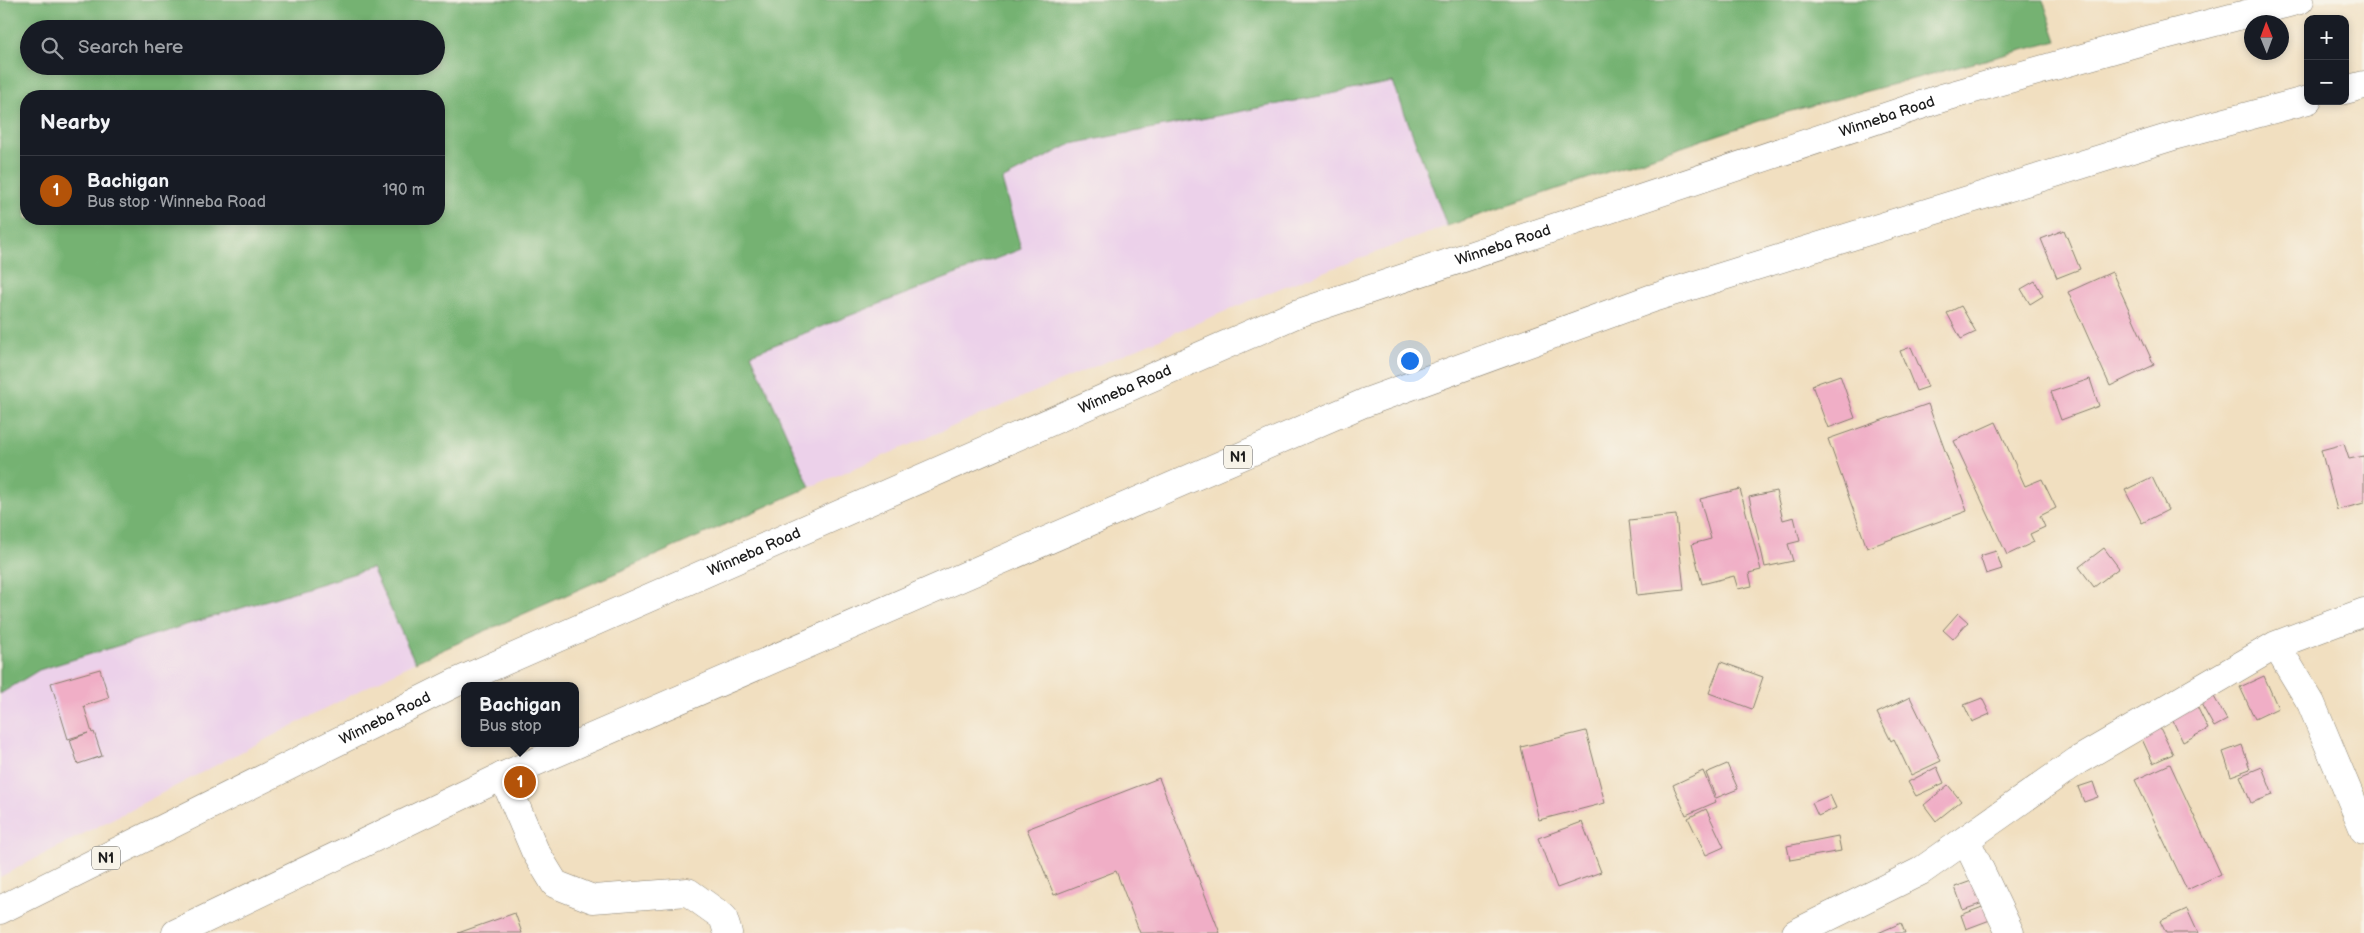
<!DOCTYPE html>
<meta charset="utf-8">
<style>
body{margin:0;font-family:"Balsamiq Sans",sans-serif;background:#242831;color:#f1f3f6}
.controls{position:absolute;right:15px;top:15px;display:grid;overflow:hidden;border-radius:10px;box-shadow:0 2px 8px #0003}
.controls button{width:45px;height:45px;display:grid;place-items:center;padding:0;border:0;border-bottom:1px solid #363941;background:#171b24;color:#f1f3f6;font:25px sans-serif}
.compass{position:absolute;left:2244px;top:15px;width:45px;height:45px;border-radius:50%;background:#171b24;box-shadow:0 2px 8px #0003;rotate:359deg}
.you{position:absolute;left:1409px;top:360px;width:18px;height:18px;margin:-12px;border:4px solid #fff;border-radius:50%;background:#1a73e8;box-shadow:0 0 0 8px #1a73e833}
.badge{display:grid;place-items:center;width:32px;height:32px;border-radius:50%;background:#b45309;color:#fff;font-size:16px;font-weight:700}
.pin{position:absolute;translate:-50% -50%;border:2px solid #fff;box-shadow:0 1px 5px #0006}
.popup{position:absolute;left:461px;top:682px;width:118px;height:65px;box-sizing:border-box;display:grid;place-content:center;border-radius:10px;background:#171b24;filter:drop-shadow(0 1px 4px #0005);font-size:16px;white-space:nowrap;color:#9ea1a6}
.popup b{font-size:19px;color:#f1f3f6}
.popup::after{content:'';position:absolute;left:50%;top:100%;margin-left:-10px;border:10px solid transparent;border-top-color:#171b24}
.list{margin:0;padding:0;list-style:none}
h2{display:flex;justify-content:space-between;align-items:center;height:65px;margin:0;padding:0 20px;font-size:21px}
h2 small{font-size:16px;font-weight:400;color:#9ea1a6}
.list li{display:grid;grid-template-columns:32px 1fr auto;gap:15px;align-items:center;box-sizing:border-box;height:70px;padding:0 20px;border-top:1px solid #363941}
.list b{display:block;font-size:19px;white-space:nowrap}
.list p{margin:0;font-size:16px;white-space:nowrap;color:#9ea1a6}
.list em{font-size:16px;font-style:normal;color:#9ea1a6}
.icon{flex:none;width:28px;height:28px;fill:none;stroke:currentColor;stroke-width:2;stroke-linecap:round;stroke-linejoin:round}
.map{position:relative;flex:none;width:2364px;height:933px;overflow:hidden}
.search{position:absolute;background:#171b24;box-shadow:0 2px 8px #0003;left:20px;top:20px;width:425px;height:55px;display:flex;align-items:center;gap:12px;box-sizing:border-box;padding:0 18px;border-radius:28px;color:#9ea1a6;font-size:19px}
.panel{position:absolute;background:#171b24;box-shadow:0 2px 8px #0003;left:20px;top:90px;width:425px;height:135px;border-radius:20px}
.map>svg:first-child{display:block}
.built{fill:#ecd1ea}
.forest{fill:#74b272;stroke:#486747;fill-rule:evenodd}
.building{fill:#f0aec6}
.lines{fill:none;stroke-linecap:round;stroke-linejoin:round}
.street-casing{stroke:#867e6e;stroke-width:29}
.highway-casing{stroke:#867e6e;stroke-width:29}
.street{stroke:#fff;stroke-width:28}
.highway{stroke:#fff;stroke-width:28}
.labels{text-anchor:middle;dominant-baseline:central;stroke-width:5;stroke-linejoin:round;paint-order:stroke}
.shield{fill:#f7f3e8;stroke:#5e5c59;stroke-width:1}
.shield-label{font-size:14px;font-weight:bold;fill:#1c1c1c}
.street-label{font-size:15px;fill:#1c1c1c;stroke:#f7f3e8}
</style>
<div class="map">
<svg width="2364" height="933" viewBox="0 0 2364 933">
<rect width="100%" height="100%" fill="#f7f3e8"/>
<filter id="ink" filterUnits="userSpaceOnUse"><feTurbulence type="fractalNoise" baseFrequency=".02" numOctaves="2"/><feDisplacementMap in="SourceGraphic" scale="10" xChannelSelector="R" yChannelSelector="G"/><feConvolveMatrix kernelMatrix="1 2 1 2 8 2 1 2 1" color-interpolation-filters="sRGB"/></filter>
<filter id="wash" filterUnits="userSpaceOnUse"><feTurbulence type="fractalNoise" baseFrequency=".0096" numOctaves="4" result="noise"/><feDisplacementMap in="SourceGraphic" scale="20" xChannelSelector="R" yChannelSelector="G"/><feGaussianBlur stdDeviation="1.12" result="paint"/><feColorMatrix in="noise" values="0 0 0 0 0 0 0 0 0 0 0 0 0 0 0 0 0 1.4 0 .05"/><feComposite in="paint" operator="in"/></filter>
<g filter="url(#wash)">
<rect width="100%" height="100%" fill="#f1dfc0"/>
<path class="built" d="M1394 81 1447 226 1280 288 810 487 751 354 1020 249 1002 180 1071 144Z
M373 568 415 662 0 877V694L39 670Z"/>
<path class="forest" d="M0 0H2043L2057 41 1780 114 1447 226 1393 82 1071 144 1002 180 1021 249 751 354 810 487 415 662 372 568 39 670 0 694ZM29 29H436V66H29ZM26 96H439V219H26Z"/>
<g id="blocks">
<path class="building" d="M2064 230 2080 269 2057 278 2041 239Z
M2112 272 2154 365 2110 386 2068 292Z
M2035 281 2043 296 2030 304 2021 289Z
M1961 306 1976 332 1961 339 1947 313Z
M1911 347 1928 387 1916 391 1900 351Z
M1840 375 1855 418 1828 428 1812 385Z
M2090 379 2099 406 2061 420 2051 392Z
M1928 404 1967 511 1867 548 1828 439Z
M1996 422 2025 486 2042 479 2056 508 2040 516 2045 527 2030 534 2034 542 2007 555 1954 441Z
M2344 444 2349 459 2364 456V503L2337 510 2321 450Z
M2152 477 2168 510 2142 523 2125 490Z
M1740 489 1761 570 1749 573 1752 586 1738 589 1734 576 1702 584 1692 544 1711 539 1700 499Z
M1776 491 1783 520 1794 517 1800 541 1788 544 1793 561 1765 567 1749 497Z
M1676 515 1684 590 1637 595 1629 520Z
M2104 548 2119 568 2094 587 2079 567Z
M1996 551 2002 569 1986 574 1980 556Z
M1958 613 1968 622 1953 639 1943 630Z
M1721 662 1763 677 1752 709 1709 693Z
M100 669 109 698 84 706 92 733 94 732 102 756 78 764 70 740 88 733 68 739 51 683Z
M2264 676 2278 708 2255 719 2240 687Z
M2213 695 2227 720 2214 727 2200 702Z
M1910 697 1941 761 1911 775 1894 739 1891 741 1877 713Z
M1982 698 1990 714 1972 722 1964 705Z
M2196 704 2208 729 2183 742 2171 717Z
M2160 728 2173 754 2153 763 2141 737Z
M1586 731 1605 803 1539 820 1521 747Z
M2242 745 2250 769 2231 776 2223 752Z
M1727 764 1738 789 1716 798 1706 773Z
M2170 764 2221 874 2187 890 2135 780Z
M1937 767 1944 783 1916 796 1908 782Z
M2262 767 2273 795 2251 803 2240 776Z
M1703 771 1716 802 1686 815 1673 785Z
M1159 778 1220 933H1140L1116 871 1054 895 1027 829Z
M2093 782 2098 797 2084 802 2078 787Z
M1948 785 1961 801 1936 821 1924 805Z
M1830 795 1836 808 1818 816 1812 803Z
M1706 809 1724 847 1706 855 1688 818Z
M1582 822 1601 872 1557 888 1538 838Z
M1838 836 1841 851 1790 860 1787 846Z
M1974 880 1983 903 1963 910 1955 887Z
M1985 906 1990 920 1966 929 1961 915Z
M2187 909 2198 933H2166L2160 921Z
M515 913 522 933H458Z
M1901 923 1905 933H1878Z"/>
</g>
</g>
<g filter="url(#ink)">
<use href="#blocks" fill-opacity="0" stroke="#867e6e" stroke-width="1"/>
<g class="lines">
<defs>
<path id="street" d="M2276 645 2311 703 2364 830
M503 776 535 851 555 884 593 899 688 892 723 917 728 933
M1966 840 2010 933
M1796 933 1921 871 2077 761 2276 645 2364 612"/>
<g id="highway">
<path d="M2345 90 2364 85"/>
<path id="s1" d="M0 910 457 682 1296 314 1942 98 2146 40 2300 0"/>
<path d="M176 933 503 776 1364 403 1653 298 2177 135 2308 100"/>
</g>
</defs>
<use href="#street" class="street-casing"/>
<use href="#highway" class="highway-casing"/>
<use href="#street" class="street"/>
<use href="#highway" class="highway"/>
</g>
</g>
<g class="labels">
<g class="shield">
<rect x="1224" y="445.5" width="28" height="23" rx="4"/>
<rect x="92" y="846.5" width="28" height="23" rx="4"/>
</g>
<g class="shield-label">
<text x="1238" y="457">N1</text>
<text x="106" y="858">N1</text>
</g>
<g class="street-label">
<text stroke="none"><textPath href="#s1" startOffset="2050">Winneba Road</textPath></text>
<text stroke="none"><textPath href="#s1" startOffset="1645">Winneba Road</textPath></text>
<text stroke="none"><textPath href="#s1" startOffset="1240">Winneba Road</textPath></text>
<text stroke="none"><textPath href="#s1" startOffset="835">Winneba Road</textPath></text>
<text stroke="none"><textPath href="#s1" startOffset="430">Winneba Road</textPath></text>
</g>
</g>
</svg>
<div class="controls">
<button>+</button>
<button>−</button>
</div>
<svg class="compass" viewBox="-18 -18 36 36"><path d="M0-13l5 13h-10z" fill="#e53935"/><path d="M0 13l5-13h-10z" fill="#9ea1a6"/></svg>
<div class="you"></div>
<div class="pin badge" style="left:520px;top:782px">1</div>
<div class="popup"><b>Bachigan</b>Bus stop</div>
<div class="search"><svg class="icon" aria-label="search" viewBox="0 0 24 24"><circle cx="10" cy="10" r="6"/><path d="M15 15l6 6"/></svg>Search here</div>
<section class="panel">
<h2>Nearby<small></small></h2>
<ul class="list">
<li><span class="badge">1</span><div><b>Bachigan</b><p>Bus stop · Winneba Road</p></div><em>190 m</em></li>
</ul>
</section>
</div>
